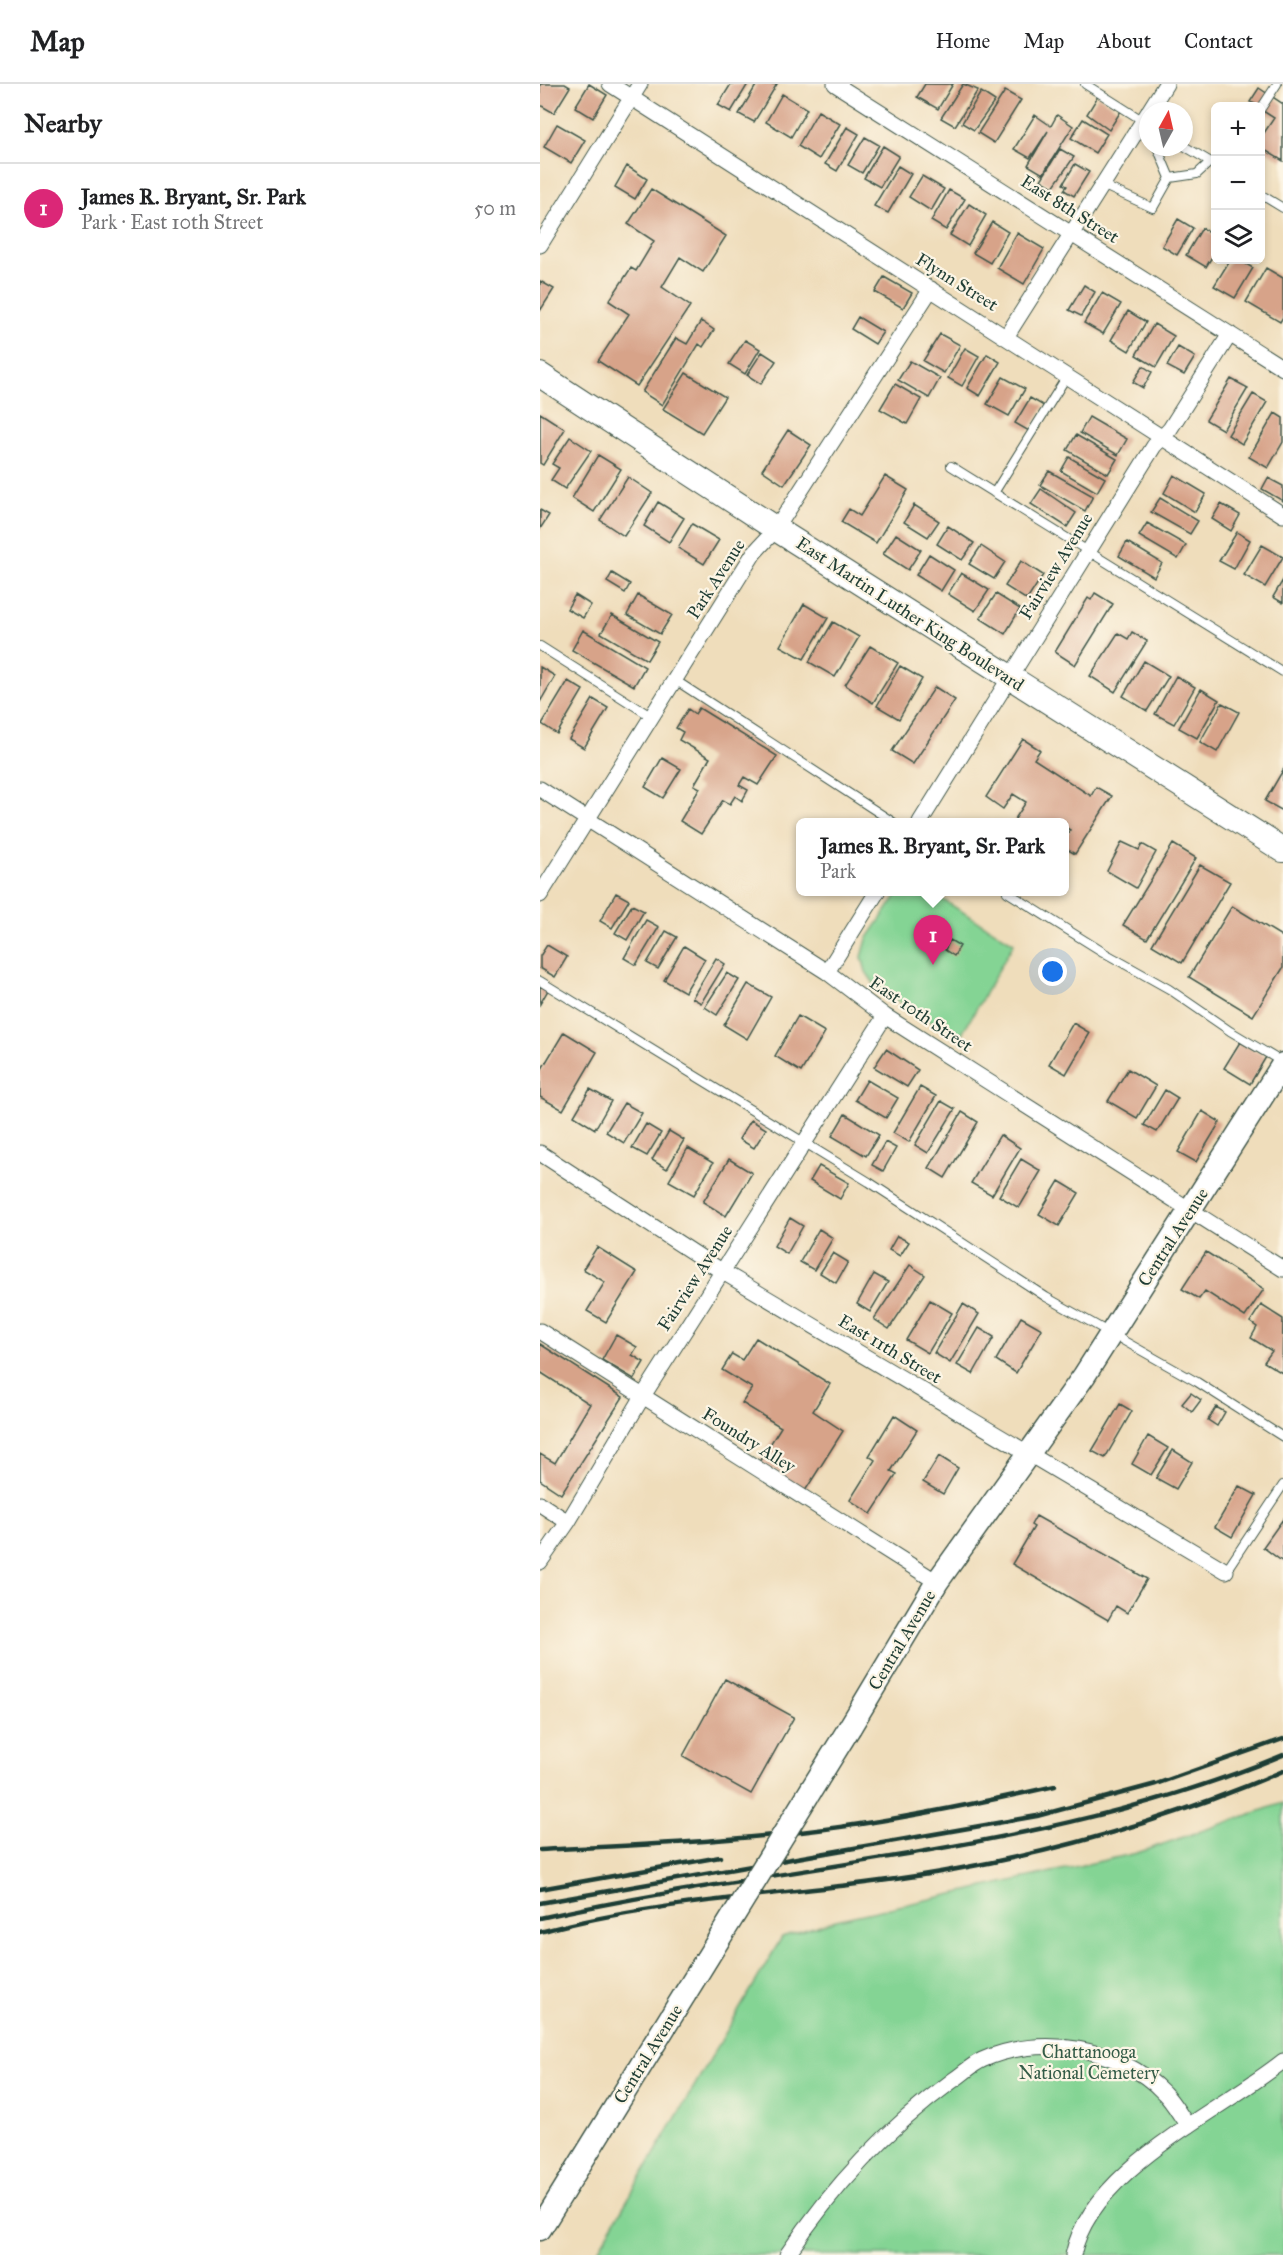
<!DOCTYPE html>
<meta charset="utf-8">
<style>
body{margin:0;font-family:"IM FELL Great Primer",serif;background:#f6f6f6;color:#202124}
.controls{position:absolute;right:18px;top:18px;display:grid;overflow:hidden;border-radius:9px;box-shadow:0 3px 9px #0003}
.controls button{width:54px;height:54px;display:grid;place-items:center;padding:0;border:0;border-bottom:2px solid #e0e0e0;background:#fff;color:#202124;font:30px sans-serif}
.compass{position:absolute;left:599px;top:18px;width:54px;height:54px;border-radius:50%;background:#fff;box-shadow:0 3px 9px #0003;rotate:8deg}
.you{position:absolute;left:513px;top:888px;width:21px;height:21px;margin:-15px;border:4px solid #fff;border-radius:50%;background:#1a73e8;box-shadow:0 0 0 9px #1a73e833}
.badge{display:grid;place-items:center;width:39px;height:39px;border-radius:50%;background:#db2777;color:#fff;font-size:20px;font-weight:700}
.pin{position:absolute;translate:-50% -50px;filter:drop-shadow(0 2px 3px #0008)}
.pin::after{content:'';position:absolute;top:32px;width:21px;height:18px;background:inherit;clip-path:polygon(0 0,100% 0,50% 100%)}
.popup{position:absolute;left:256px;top:734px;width:273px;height:78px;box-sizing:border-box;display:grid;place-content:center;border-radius:9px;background:#fff;filter:drop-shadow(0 2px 4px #0005);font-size:20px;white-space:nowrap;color:#757577}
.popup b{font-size:22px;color:#202124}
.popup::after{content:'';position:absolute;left:50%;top:100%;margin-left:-12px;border:12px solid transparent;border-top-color:#fff}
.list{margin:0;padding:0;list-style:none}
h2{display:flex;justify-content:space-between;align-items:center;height:78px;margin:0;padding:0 24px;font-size:26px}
h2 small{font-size:20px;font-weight:400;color:#757577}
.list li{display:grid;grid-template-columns:39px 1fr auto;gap:18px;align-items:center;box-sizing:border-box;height:90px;padding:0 24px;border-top:2px solid #e0e0e0}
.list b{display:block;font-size:22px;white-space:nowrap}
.list p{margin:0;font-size:20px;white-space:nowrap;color:#757577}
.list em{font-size:20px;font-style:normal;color:#757577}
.icon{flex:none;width:33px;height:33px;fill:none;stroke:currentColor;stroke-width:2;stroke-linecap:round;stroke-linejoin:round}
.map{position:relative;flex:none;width:743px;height:2171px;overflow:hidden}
header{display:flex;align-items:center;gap:36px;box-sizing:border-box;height:84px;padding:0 30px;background:#fff;border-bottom:2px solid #e0e0e0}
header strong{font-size:28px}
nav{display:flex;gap:33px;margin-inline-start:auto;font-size:21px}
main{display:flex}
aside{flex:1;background:#fff}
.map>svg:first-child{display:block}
.green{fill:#84d494;stroke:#528864;stroke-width:1.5}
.building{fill:#d7a389}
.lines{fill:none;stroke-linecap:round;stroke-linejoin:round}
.service-casing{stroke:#3e5548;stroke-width:10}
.minor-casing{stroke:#3e5548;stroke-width:17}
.secondary-casing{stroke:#3e5548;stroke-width:25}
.primary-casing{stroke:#3e5548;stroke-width:26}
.service{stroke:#fff;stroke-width:8}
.minor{stroke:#fff;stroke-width:15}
.secondary{stroke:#fff;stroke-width:22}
.primary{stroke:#fff;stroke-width:24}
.rail{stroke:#1f3d34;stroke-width:4.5}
.secondary-bridge-casing{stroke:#3e5548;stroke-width:25;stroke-linecap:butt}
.secondary-bridge{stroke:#fff;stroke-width:22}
.labels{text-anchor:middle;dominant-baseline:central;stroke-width:4.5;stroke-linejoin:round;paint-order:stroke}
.street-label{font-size:18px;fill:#1f3d34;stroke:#fcf5e5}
.park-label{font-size:18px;fill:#335b47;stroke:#fcf5e5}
</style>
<header>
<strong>Map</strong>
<nav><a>Home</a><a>Map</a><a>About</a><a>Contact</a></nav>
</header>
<main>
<aside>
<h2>Nearby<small></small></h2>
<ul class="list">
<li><span class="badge">1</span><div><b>James R. Bryant, Sr. Park</b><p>Park · East 10th Street</p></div><em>50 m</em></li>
</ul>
</aside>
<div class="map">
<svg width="743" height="2171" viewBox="0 0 743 2171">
<rect width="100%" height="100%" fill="#fcf5e5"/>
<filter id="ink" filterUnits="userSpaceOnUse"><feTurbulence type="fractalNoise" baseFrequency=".0167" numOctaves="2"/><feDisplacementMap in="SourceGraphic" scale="12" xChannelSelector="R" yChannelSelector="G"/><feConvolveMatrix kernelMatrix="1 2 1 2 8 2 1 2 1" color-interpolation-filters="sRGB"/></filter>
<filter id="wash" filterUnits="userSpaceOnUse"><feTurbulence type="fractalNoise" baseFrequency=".008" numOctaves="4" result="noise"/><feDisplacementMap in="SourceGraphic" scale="24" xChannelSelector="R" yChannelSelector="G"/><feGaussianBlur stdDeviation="1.35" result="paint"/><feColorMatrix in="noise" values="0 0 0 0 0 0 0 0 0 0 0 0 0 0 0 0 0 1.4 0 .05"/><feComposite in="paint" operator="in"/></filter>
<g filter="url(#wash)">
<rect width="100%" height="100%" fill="#efddbb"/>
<path class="green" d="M359 808H390L474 859 419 955 337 904 326 888 322 873 327 855Z
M743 1719V2171H55L242 1853 296 1836 597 1769Z"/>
<g id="blocks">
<path class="building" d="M0 0H25L30 3 14 29 0 21Z
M49 0 67 11 53 34 35 23Z
M191 0H208L191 28 178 21Z
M217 0H237L214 38 199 30Z
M385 0H413L398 25 377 13Z
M423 0 438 6 415 42 401 34Z
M719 4 743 20V77L720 63V55L734 34 720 25V22L710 18Z
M465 7 481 16 454 59 438 49Z
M441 8 455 17 434 46 422 39Z
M242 10 267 25 251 53 226 38Z
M558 12 581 27 569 46 547 30Z
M278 27 300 40 279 75 258 62Z
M495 31 511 42 517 31 533 42 503 90 488 81 508 47 490 74 474 65Z
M543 35 567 50 555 69 531 54Z
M17 40 45 56 31 79 4 63Z
M307 43 319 50 297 87 285 80Z
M325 53 339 61 322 89 308 81Z
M343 62 359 72 340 103 324 94Z
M520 65 534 73 513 103 501 96Z
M535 80 549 88 534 112 524 106 527 102 523 100Z
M87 82 107 95 95 115 75 103Z
M358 82 371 90 348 129 334 122Z
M382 92 404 105 391 127 369 113Z
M111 105 186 152 163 188 140 173 122 203 150 222 97 302 58 277 89 230 69 217 91 184 96 187 114 157 88 140Z
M409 106 425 115 406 146 391 137Z
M429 120 446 131 428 162 410 151Z
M638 135 653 144 637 171 622 162Z
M452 138 468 148 450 179 433 169Z
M662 144 676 152V166L666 183 646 171Z
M477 149 504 165 484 200 457 184Z
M690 176H699L713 184 695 214 674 202Z
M726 184 743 194V233L740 238 706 218Z
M344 193 372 209 363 224 335 208Z
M0 197 14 205 0 227Z
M544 201 555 208 541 232 529 226Z
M562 209 581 220 563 250 544 239Z
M588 227 606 238 589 267 571 256Z
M318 233 343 248 335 260 311 245Z
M161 237 174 246 163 263 159 260 122 321 102 308 136 254 147 260Z
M614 240 634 252 616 283 596 271Z
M400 250 420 261 404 289 383 277Z
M205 256 220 265 205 290 189 280Z
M638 263 655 273 644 291 627 282Z
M425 264 439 272 422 302 408 294Z
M222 268 236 277 221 300 207 291Z
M447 270 460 278 440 312 427 304Z
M370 277 400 294 389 314 358 296Z
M603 282 612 288 603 304 593 298Z
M146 289 185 313 162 349 123 325Z
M463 293 485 305 469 332 447 320Z
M691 295 708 304 683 346 666 336Z
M355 300 381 315 367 340 340 325Z
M713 310 727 318 702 360 688 351Z
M490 314 504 322 489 347 475 339Z
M0 329 25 345 3 381 0 379Z
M735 329 743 334V358L728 384 709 373Z
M549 333 587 355 578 371 540 349Z
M248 346 271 361 244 401 222 386Z
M536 351 577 375 568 390 527 366Z
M30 353 51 367 25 405 11 396 19 384 12 380Z
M58 371 81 385 54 428 32 414Z
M529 373 565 394 557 408 521 387Z
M509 387 553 412 545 427 500 401Z
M634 391 666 410 655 428 624 409Z
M345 392 368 406 336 459 301 438 309 425 320 432Z
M88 393 112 409 84 452 60 436Z
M728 394 743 402V417L722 405Z
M501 405 536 429 527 443 491 420Z
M620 414 658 437 650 450 611 428Z
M118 418 144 434 129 458 104 442Z
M681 420 700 431 691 447 672 435Z
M374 421 399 437 388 453 364 438Z
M0 426 9 431 0 445Z
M607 439 646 461 638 475 599 452Z
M152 440 179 456 164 480 138 464Z
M408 442 434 459 422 476 397 460Z
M697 448 710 456 694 485 679 477Z
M356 450 381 466 368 486 343 470Z
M587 458 622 479 614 493 579 472Z
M722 461 743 473 725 503 704 491Z
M441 462 465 478 454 495 429 480Z
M389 470 414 486 401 507 376 491Z
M481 477 503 491 487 516 465 502Z
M72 489 90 500 85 509 67 498Z
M421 489 449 506 435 527 408 510Z
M743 496V519L733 513Z
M555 509 573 520 535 581 515 568 548 514 551 516Z
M456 510 480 525 465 550 440 534Z
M35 511 51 521 43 534 27 525Z
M98 511 132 531 120 550 87 531Z
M264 520 288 534 264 575 240 562Z
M72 531 118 558 107 576 61 549Z
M293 538 319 553 295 593 269 578Z
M43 546 105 583 94 602 32 566Z
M592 548 607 557 575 608 550 592 578 549 588 555Z
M330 562 358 579 333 619 305 601Z
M604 577 629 592 607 627 583 612Z
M360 582 382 595 359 635 337 622Z
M0 583 15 592 0 618Z
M636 592 655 603 634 640 615 630Z
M28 597 43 606 17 650 2 640Z
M395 603 415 616 373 680 352 667Z
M661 605 679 616 657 654 639 644Z
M53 615 68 624 44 664 29 655Z
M682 619 699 628 677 668 660 658Z
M159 624 237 672 218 701 204 693 199 701 208 706 202 717 195 712 190 720 183 716 161 750 140 737 160 704 154 701 170 674 139 656 143 648 136 644 148 625 155 630Z
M483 655 500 666 494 675 551 712 556 703 572 712 535 770 525 764V753L530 746 525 743V738H473L486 718 473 710 463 725 446 713Z
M122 674 141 685 123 714 105 703Z
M743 686V727L725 717Z
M582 758 599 766 602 760 616 768 596 804 567 787Z
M633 760 656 774 607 855 583 841Z
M660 781 690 798 642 879 612 861Z
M76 809 89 816 72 844 60 837Z
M92 821 104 827 87 856 75 849Z
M692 822 743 853V884L713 932 649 893Z
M106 836 119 843 96 881 84 874Z
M126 847 137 853 118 885 107 879Z
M410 856 420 862 414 872 405 866Z
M7 861 27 873 15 893 0 884V872Z
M144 862 165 875 145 908 124 896Z
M176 874 185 880 161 919 152 914Z
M187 889 199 896 177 931 165 923Z
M208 900 231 913 207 955 184 941Z
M0 902 8 906 0 920Z
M258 932 285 948 261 988 235 972Z
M533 939 550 949 526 990 509 980Z
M24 948 57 968 23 1026 0 1013V988Z
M700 958 726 973 710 1000 684 984Z
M346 965 378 986 367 1003 334 983Z
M588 985 616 1002 597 1034 568 1017Z
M327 996 358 1014 346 1034 315 1016Z
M380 1003 396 1012 369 1058 353 1049Z
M50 1005 71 1017 55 1045 34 1032Z
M625 1006 638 1014 617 1048 604 1041Z
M401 1017 415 1025 388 1069 375 1061Z
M84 1019 102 1029 84 1059 66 1048Z
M662 1027 680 1038 656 1078 638 1068Z
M422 1028 438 1038 405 1094 389 1084Z
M305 1030 339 1051 326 1072 292 1052Z
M211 1036 226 1045 214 1064 199 1055Z
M106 1040 121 1049 107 1072 92 1064Z
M129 1047 144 1056 127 1085 112 1076Z
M460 1051 480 1064 452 1111 431 1099Z
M345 1058 356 1064 343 1087 332 1081Z
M148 1064 173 1079 154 1111 129 1097Z
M189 1075 212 1089 186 1132 163 1118Z
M481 1075 501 1087 479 1124 459 1112Z
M279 1082 309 1099 300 1115 270 1097Z
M519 1097 539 1109 519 1142 499 1130Z
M250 1134 263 1142 247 1170 234 1162Z
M279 1145 293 1154 274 1186 260 1178Z
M357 1152 369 1158 360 1172 349 1166Z
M57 1163 97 1188 66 1238 47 1227 65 1198 43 1185Z
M666 1168 724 1205 705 1233 665 1207 659 1215 642 1205Z
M293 1169 308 1178 296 1199 280 1189Z
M370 1181 385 1191 349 1245 334 1235Z
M334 1190 348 1198 330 1228 317 1220Z
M390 1216 412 1229 388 1269 366 1256Z
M423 1220 439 1230 410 1279 394 1269Z
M721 1221 743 1235 742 1289 724 1278 732 1267 711 1254 717 1243 710 1238Z
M481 1233 502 1245 476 1289 456 1276Z
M439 1244 454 1253 433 1290 417 1281Z
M76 1251 97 1263 92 1271 104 1278 94 1295 62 1276Z
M216 1254 290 1300 273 1327 303 1347 265 1407 219 1378 241 1343 202 1319 212 1304 182 1286 192 1270 202 1276Z
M0 1260 83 1313 21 1410 0 1396V1370L15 1379 50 1320 0 1288Z
M651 1309 661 1316 652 1328 642 1320Z
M580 1320 592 1327 565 1374 552 1367Z
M676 1323 685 1328 677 1342 668 1336Z
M354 1331 377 1346 351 1387 357 1390 331 1430 310 1416 335 1376 329 1372Z
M608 1352 628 1364 611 1391 592 1380Z
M633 1366 652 1378 636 1405 616 1394Z
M399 1372 418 1384 403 1410 383 1398Z
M699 1402 716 1411 692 1453 675 1443Z
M496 1432 607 1495 587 1529 576 1522 568 1536 472 1480 494 1443 491 1441Z
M743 1435V1478L723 1463Z
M185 1595 254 1633 211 1710 143 1672Z"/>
</g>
</g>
<g filter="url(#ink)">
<use href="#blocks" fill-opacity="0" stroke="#3e5548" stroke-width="1.5"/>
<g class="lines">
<defs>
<path id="service" d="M545 0 605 38
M720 26 737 0
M644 62 676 81
M617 63 630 94
M562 101 613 124 630 94 657 90 670 78
M720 110 743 124
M411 382 743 588
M454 409 527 292
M0 562 112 633
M135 596 353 738
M467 808 563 868 629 905 690 947 742 978
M0 897 329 1098 506 1213 657 1298 743 1353
M686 1487 743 1401"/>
<path id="minor" d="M70 0 743 431
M295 0 743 284
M609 27 626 0
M0 161 100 0
M466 253 608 29
M0 705 287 888 345 932 743 1185
M380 738 614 362 630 345 690 250
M0 811 214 469 236 445 391 205
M287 888 337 808
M0 1069 183 1188 686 1487
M0 1247 397 1498
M0 1420 28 1438
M0 1478 28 1438 103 1312 345 932
M247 2171C291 2105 348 2044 412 1997 422 1991 431 1981 442 1976 499 1950 580 1962 624 2009 633 2018 640 2031 648 2042
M533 2171C551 2084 680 2028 743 1977"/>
<path id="secondary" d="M310 1643 397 1498 544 1292 743 980
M0 2145 145 1910"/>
<path id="primary" d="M0 291 236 445 743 766"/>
</defs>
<use href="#service" class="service-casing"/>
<use href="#minor" class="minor-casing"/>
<use href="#secondary" class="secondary-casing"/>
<use href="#primary" class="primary-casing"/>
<use href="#service" class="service"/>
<use href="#minor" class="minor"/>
<use href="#secondary" class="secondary"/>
<use href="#primary" class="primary"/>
<path class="rail" d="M0 1766C100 1761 201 1757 300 1743 373 1733 444 1718 515 1702
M0 1805 180 1773
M0 1819 497 1732 616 1700 743 1655
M0 1834C245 1779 509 1769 743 1671
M0 1848C136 1811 279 1811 417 1785 528 1765 640 1731 743 1687"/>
<defs>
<path id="secondary-bridge" d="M145 1910 310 1643"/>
</defs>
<use href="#secondary-bridge" class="secondary-bridge-casing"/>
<use href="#secondary-bridge" class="secondary-bridge"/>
</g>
</g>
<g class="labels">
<g class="street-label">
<text transform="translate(530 125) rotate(32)">East 8th Street</text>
<text transform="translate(417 198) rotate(32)">Flynn Street</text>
<text transform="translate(516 482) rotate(-58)">Fairview Avenue</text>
<text transform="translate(176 495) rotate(-57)">Park Avenue</text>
<text transform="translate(370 530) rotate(33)">East Martin Luther King Boulevard</text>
<text transform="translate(381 930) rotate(34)">East 10th Street</text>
<text transform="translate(633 1153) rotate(-57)">Central Avenue</text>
<text transform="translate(155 1194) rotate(-57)">Fairview Avenue</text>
<text transform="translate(350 1265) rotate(31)">East 11th Street</text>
<text transform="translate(209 1356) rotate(32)">Foundry Alley</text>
<text transform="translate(362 1556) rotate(-59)">Central Avenue</text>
<text transform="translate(108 1970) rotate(-58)">Central Avenue</text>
</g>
<g class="park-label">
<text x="549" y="1968">Chattanooga<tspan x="549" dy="21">National Cemetery</tspan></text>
</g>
</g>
</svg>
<div class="controls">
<button>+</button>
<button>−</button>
<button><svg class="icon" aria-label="layers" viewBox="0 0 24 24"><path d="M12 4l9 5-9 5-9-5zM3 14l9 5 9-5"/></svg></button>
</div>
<svg class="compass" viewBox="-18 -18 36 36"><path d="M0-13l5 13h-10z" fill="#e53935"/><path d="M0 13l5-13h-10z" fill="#757577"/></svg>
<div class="you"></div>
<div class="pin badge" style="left:393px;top:881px">1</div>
<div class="popup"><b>James R. Bryant, Sr. Park</b>Park</div>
</div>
</main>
